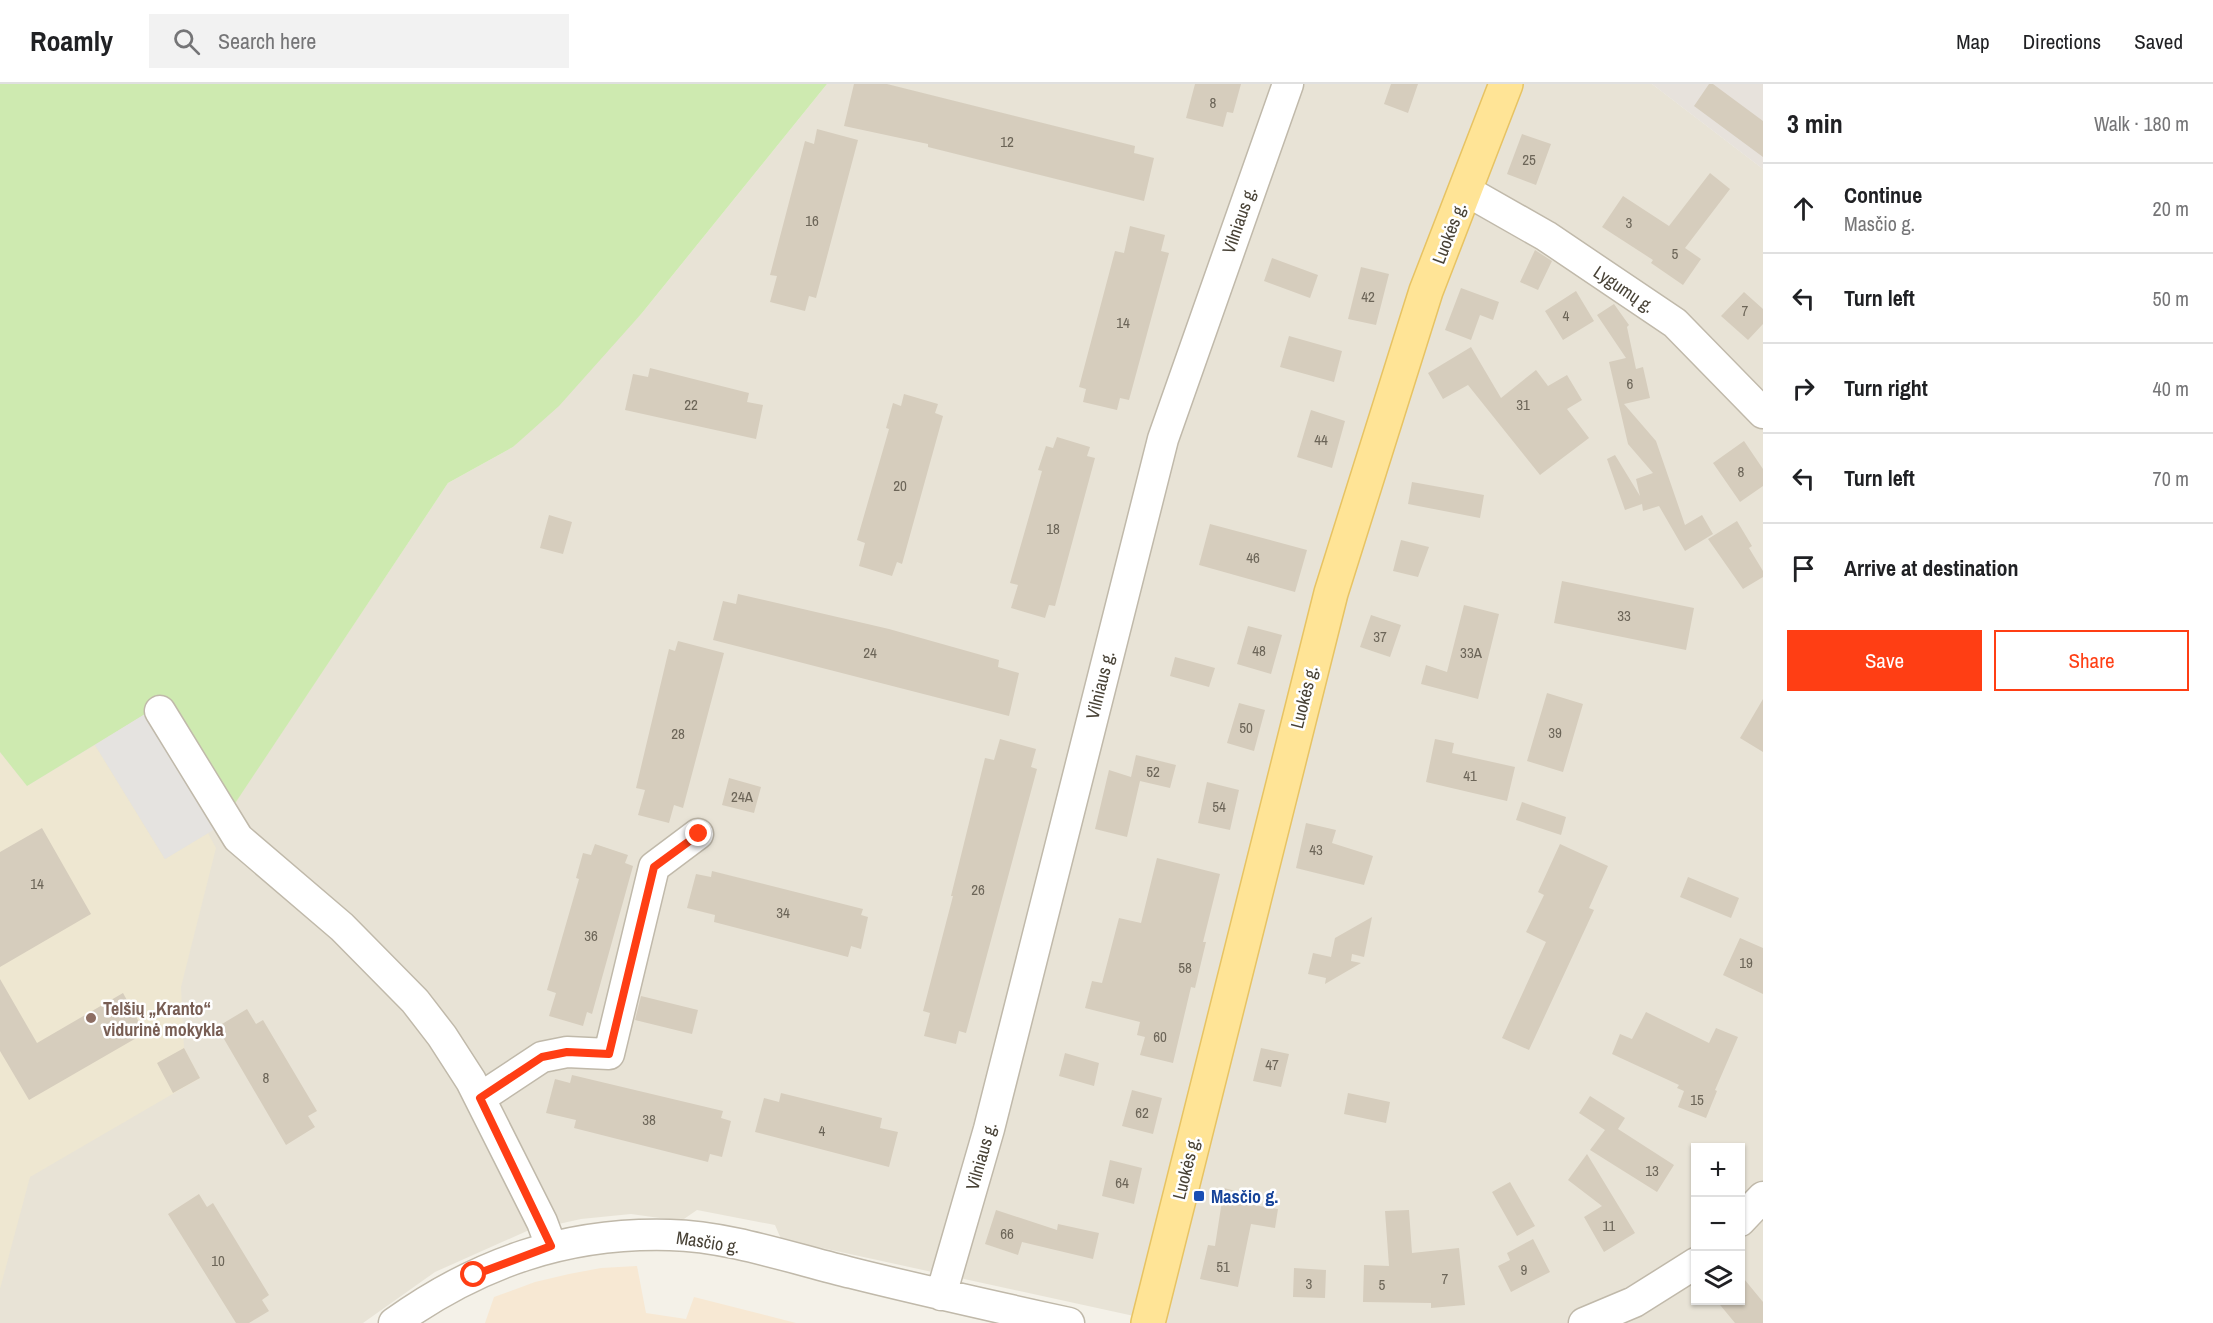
<!DOCTYPE html>
<meta charset="utf-8">
<style>
body{margin:0;font-family:"Archivo Narrow",sans-serif;background:#f2f2f2;color:#202124}
.controls{position:absolute;right:18px;bottom:18px;display:grid;overflow:hidden;border-radius:0px;box-shadow:0 2px 4px #0004}
.controls button{width:54px;height:54px;display:grid;place-items:center;padding:0;border:0;border-bottom:2px solid #e0e0e0;background:#fff;color:#202124;font:30px sans-serif}
.stop{position:absolute;width:18px;height:18px;margin:-14px;border:4px solid #ff3e14;border-radius:50%;background:#fff}
.stop.end{background:#ff3e14;border-color:#fff;box-shadow:0 2px 6px #0008}
.list{margin:0;padding:0;list-style:none}
h2{display:flex;justify-content:space-between;align-items:center;height:78px;margin:0;padding:0 24px;font-size:26px}
h2 small{font-size:20px;font-weight:400;color:#757577}
.list li{display:grid;grid-template-columns:39px 1fr auto;gap:18px;align-items:center;box-sizing:border-box;height:90px;padding:0 24px;border-top:2px solid #e0e0e0}
.list b{display:block;font-size:22px;white-space:nowrap}
.list p{margin:0;font-size:20px;white-space:nowrap;color:#757577}
.list em{font-size:20px;font-style:normal;color:#757577}
.actions{display:flex;gap:12px;padding:18px 24px}
.actions a{flex:1;padding:14px 0;border:2px solid #ff3e14;border-radius:0px;text-align:center;font-size:21px;color:#ff3e14}
.actions .main{background:#ff3e14;color:#fff}
.icon{flex:none;width:33px;height:33px;fill:none;stroke:currentColor;stroke-width:2;stroke-linecap:round;stroke-linejoin:round}
.map{position:relative;flex:none;width:1763px;height:1239px;overflow:hidden}
header{display:flex;align-items:center;gap:36px;box-sizing:border-box;height:84px;padding:0 30px;background:#fff;border-bottom:2px solid #e0e0e0}
header strong{font-size:28px}
nav{display:flex;gap:33px;margin-inline-start:auto;font-size:21px}
.search{width:420px;height:54px;background:#f2f2f2;display:flex;align-items:center;gap:15px;box-sizing:border-box;padding:0 21px;border-radius:0px;color:#757577;font-size:22px}
main{display:flex}
aside{flex:1;background:#fff}
.map>svg:first-child{display:block}
.residential{fill:#e8e3d6;fill-rule:evenodd}
.commercial{fill:#f7e8d3}
.industrial{fill:#e7e2dc}
.education{fill:#eee7d1}
.green{fill:#ceeab0}
.parking{fill:#e5e3e0}
.building{fill:#d6cdbd}
.lines{fill:none;stroke-linecap:round;stroke-linejoin:round}
.minor-casing{stroke:#c0b9aa;stroke-width:33}
.major-casing{stroke:#e7c363;stroke-width:36}
.minor{stroke:#fff;stroke-width:30}
.major{stroke:#ffe496;stroke-width:33}
.route{stroke:#ff3e14;stroke-width:8}
.education-dot{fill:#8d6e63;stroke:#fff;stroke-width:2}
.transit-dot{fill:#1a4fb4;stroke:#fff;stroke-width:2}
.labels{text-anchor:middle;dominant-baseline:central;stroke-width:5;stroke-linejoin:round;paint-order:stroke}
.number-label{font-size:15px;fill:#6c6558}
.street-label{font-size:18px;fill:#484236;stroke:#fff}
.education-label{font-size:18px;font-weight:bold;fill:#785e54;stroke:#fff;text-anchor:start}
.transit-label{font-size:18px;font-weight:bold;fill:#164399;stroke:#fff;text-anchor:start}
</style>
<header>
<strong>Roamly</strong>
<div class="search"><svg class="icon" aria-label="search" viewBox="0 0 24 24"><circle cx="10" cy="10" r="6"/><path d="M15 15l6 6"/></svg>Search here</div>
<nav><a>Map</a><a>Directions</a><a>Saved</a></nav>
</header>
<main>
<div class="map">
<svg width="1763" height="1239" viewBox="0 0 1763 1239">
<rect width="100%" height="100%" fill="#f4f1e8"/>
<path class="residential" d="M827 0H1652L1763 85V1239H1166L781 1155 775 1141 697 1126 681 1137 631 1130 581 1135 527 1147 435 1188 363 1239H0V668L150 627 220 741 448 399 513 363 642 229ZM1696 1064H1740V1216H1696Z"/>
<path class="commercial" d="M637 1182 646 1229 686 1235 694 1213 796 1239H485L494 1213 535 1198 569 1190 601 1184Z"/>
<path class="industrial" d="M1652 0H1763V85Z"/>
<path class="education" d="M95 661 165 775 208 749 216 764 181 903 184 964 200 994 30 1093 0 1205V668L27 702Z"/>
<path class="green" d="M0 0H827L642 229 559 322 513 363 448 399 220 742 150 627 27 702 0 668Z"/>
<path class="parking" d="M150 627 220 742 165 775 95 661Z"/>
<path class="building" d="M854 0H887L1135 62 1134 69 1154 74 1144 117 928 63V60L844 42Z
M1195 0H1241L1233 29 1227 28 1223 43 1186 34Z
M1391 0H1418L1408 29 1384 20Z
M1709 0H1713L1763 37V73L1694 22Z
M817 45 858 56 816 214 809 212 805 227 770 218 777 192 770 191 805 57 814 60Z
M1522 50 1551 60 1536 101 1507 90Z
M1710 89 1730 105 1685 164 1701 175 1683 201 1651 179 1653 176 1602 143 1623 112 1669 142Z
M1130 142 1165 151 1161 167 1169 169 1129 316 1120 314 1117 326 1083 318 1086 305 1079 303 1115 167 1124 169Z
M1535 166 1552 177 1538 206 1520 198Z
M1272 174 1318 191 1310 214 1264 197Z
M1361 183 1389 190 1376 241 1348 235Z
M1461 204 1499 218 1493 236 1480 231 1471 256 1445 246Z
M1576 207 1594 237 1563 256 1545 227Z
M1744 208 1763 225V240L1748 256 1721 232Z
M1614 220 1629 241 1627 243 1636 285 1643 283 1650 314 1624 320 1656 357 1685 441 1702 431 1713 450 1685 467 1659 422 1643 427 1642 420 1625 426 1607 375 1615 371 1640 412 1636 395 1653 389 1628 360 1609 278 1626 274 1597 231Z
M1289 252 1342 267 1334 298 1280 283Z
M1471 263 1501 314 1536 286 1548 302 1567 291 1582 316 1567 325 1589 354 1540 391 1468 301 1443 315 1428 289Z
M650 284 749 309 747 318 763 321 756 355 625 326 633 290 648 293Z
M904 310 938 320 935 329 943 332 902 480 897 478 892 492 859 482 865 459 857 456 889 345 886 344 893 319 901 322Z
M1311 326 1345 337 1332 384 1297 373Z
M1057 353 1090 363 1087 372 1095 374 1055 522 1049 521 1045 534 1011 524 1018 501 1010 499 1042 387 1038 386 1046 362 1053 364Z
M1744 357 1763 385V402L1740 418 1713 379Z
M1412 398 1484 411 1480 434 1408 420Z
M549 431 572 438 563 470 540 464Z
M1737 437 1752 462 1749 464 1763 487V493L1743 505 1708 455Z
M1210 440 1307 466 1295 508 1199 481Z
M1401 456 1429 463 1418 493 1393 487Z
M1562 497 1694 524 1686 566 1554 539Z
M738 510 889 545 999 576 998 583 1019 589 1009 632 713 556 723 517 736 520Z
M1464 521 1499 530 1478 615 1421 600 1426 581 1447 588Z
M1371 531 1401 541 1390 573 1360 563Z
M1248 542 1282 551 1271 590 1237 580Z
M678 557 724 569 683 724 674 721 669 739 638 731 645 706 636 704 669 565 675 567Z
M1175 573 1215 584 1209 603 1170 592Z
M1547 609 1583 620 1563 688 1527 677Z
M1763 615V668L1740 654Z
M1239 619 1265 626 1254 667 1227 659Z
M1000 655 1036 665 1031 683 1037 685 966 949 959 947 956 960 924 952 930 929 923 927 953 812H951L985 674 994 676Z
M1435 655 1454 659 1452 669 1515 683 1507 717 1426 698Z
M1136 671 1176 681 1170 704 1140 697 1127 753 1095 745 1109 686 1131 693Z
M729 694 761 703 754 729 722 721Z
M1207 698 1239 706 1230 746 1198 739Z
M1522 718 1566 733 1561 751 1516 736Z
M1306 739 1336 746 1332 759 1373 772 1364 801 1296 784Z
M42 744 91 830 0 883V768Z
M595 760 628 771 625 779 633 782 592 930 587 928 583 942 549 932 556 909 547 906 579 795 576 794 583 769 591 771Z
M1560 760 1608 782 1589 824 1594 826 1529 966 1502 954 1546 858 1526 848 1544 811 1538 808Z
M1157 774 1220 790 1203 858H1206L1195 904 1191 903 1173 979 1140 971 1145 953 1137 951 1140 938 1085 924 1092 897 1102 899 1119 834 1141 839Z
M712 787 863 825 861 831 868 833 861 865 851 862 848 873 714 838 715 831 687 824 696 790 711 793Z
M1688 793 1739 814 1731 834 1680 813Z
M1372 833 1364 873 1352 870 1351 877 1361 879 1325 900 1326 894 1308 890 1313 869 1331 873 1335 854Z
M1740 854 1763 864V910L1723 891Z
M0 895 37 959 123 909 145 949 29 1016 0 967Z
M641 912 698 926 692 950 635 936Z
M247 925 256 940 263 936 317 1027 308 1032 315 1043 286 1061 217 943Z
M1646 928 1709 959 1716 944 1738 953 1715 1006 1717 1007 1706 1034 1678 1023 1684 1007 1677 1004 1679 1001 1612 970 1620 950 1632 955Z
M184 964 200 994 173 1009 157 979Z
M1261 964 1289 970 1281 1003 1253 997Z
M1065 969 1099 979 1094 1002 1059 992Z
M572 991 723 1027 721 1034 731 1037 722 1073 710 1070 708 1078 574 1044 576 1036 546 1029 555 995 570 999Z
M1132 1006 1162 1014 1153 1050 1122 1042Z
M781 1009 882 1034 880 1044 898 1048 889 1083 755 1048 764 1014 779 1018Z
M1348 1009 1390 1018 1386 1039 1344 1030Z
M1590 1012 1625 1034 1618 1045 1674 1081 1657 1108 1590 1066 1605 1046 1579 1029Z
M1587 1070 1635 1149 1604 1168 1584 1133 1602 1122 1568 1096Z
M1110 1076 1142 1084 1134 1120 1102 1112Z
M1510 1098 1535 1142 1517 1152 1492 1108Z
M1224 1104 1255 1112 1253 1121 1278 1125 1275 1144 1251 1140 1238 1203 1200 1195 1208 1161 1215 1162Z
M199 1110 207 1123 213 1119 269 1211 262 1216 269 1227 249 1239H236L168 1130Z
M996 1126 1057 1146 1058 1140 1099 1149 1093 1175 1022 1158 1018 1171 985 1160Z
M1409 1126 1412 1169 1459 1164 1465 1221 1431 1224V1219L1363 1218 1364 1181 1389 1182 1385 1127Z
M1533 1155 1550 1188 1511 1208 1498 1182 1510 1176 1507 1169Z
M1294 1184 1326 1186 1325 1214 1293 1213Z
M1740 1190 1763 1218V1239H1735L1716 1216H1740Z"/>
<g class="lines">
<defs>
<path id="minor" d="M1465 106 1546 152 1675 239 1763 329
M160 627 238 754 342 843 415 917 442 952 471 997 542 1138 551 1162
M480 1014 542 973 567 968 609 970 654 783 698 750
M1740 1137 1763 1113
M941 1211 989 1045 1163 355 1288 0
M394 1239C478 1179 566 1148 670 1151 728 1152 794 1175 852 1189 924 1207 996 1223 1069 1239
M1584 1239 1634 1218 1696 1179"/>
<path id="major" d="M1148 1239 1331 509 1426 207 1506 0"/>
</defs>
<use href="#minor" class="minor-casing"/>
<use href="#major" class="major-casing"/>
<use href="#minor" class="minor"/>
<use href="#major" class="major"/>
</g>
<g class="lines">
<path class="route" d="M474 1191 551 1162 480 1014 542 973 567 968 609 970 654 783 699 750"/>
</g>
<circle class="education-dot" cx="91" cy="934" r="6"/>
<rect class="transit-dot" x="1193" y="1106" width="12" height="12" rx="3"/>
<g class="labels">
<g class="number-label">
<text x="1213" y="18">8</text>
<text x="1007" y="57">12</text>
<text x="1529" y="75">25</text>
<text x="812" y="136">16</text>
<text x="1629" y="138">3</text>
<text x="1675" y="169">5</text>
<text x="1368" y="212">42</text>
<text x="1745" y="226">7</text>
<text x="1566" y="231">4</text>
<text x="1123" y="238">14</text>
<text x="1630" y="299">6</text>
<text x="691" y="320">22</text>
<text x="1523" y="320">31</text>
<text x="1321" y="355">44</text>
<text x="1741" y="387">8</text>
<text x="900" y="401">20</text>
<text x="1053" y="444">18</text>
<text x="1253" y="473">46</text>
<text x="1624" y="531">33</text>
<text x="1380" y="552">37</text>
<text x="1259" y="566">48</text>
<text x="870" y="568">24</text>
<text x="1471" y="568">33A</text>
<text x="1246" y="643">50</text>
<text x="1555" y="648">39</text>
<text x="678" y="649">28</text>
<text x="1153" y="687">52</text>
<text x="1470" y="691">41</text>
<text x="742" y="712">24A</text>
<text x="1219" y="722">54</text>
<text x="1316" y="765">43</text>
<text x="37" y="799">14</text>
<text x="978" y="805">26</text>
<text x="783" y="828">34</text>
<text x="591" y="851">36</text>
<text x="1746" y="878">19</text>
<text x="1185" y="883">58</text>
<text x="1160" y="952">60</text>
<text x="1272" y="980">47</text>
<text x="266" y="993">8</text>
<text x="1697" y="1015">15</text>
<text x="1142" y="1028">62</text>
<text x="649" y="1035">38</text>
<text x="822" y="1046">4</text>
<text x="1652" y="1086">13</text>
<text x="1122" y="1098">64</text>
<text x="1609" y="1141">11</text>
<text x="1007" y="1149">66</text>
<text x="218" y="1176">10</text>
<text x="1223" y="1182">51</text>
<text x="1524" y="1185">9</text>
<text x="1445" y="1194">7</text>
<text x="1309" y="1199">3</text>
<text x="1382" y="1200">5</text>
</g>
<g class="street-label">
<text transform="translate(1239 136) rotate(-71)">Vilniaus g.</text>
<text transform="translate(1449 149) rotate(-69)">Luokės g.</text>
<text transform="translate(1624 205) rotate(34)">Lygumų g.</text>
<text transform="translate(1100 601) rotate(-76)">Vilniaus g.</text>
<text transform="translate(1304 613) rotate(-76)">Luokės g.</text>
<text transform="translate(981 1072) rotate(-74)">Vilniaus g.</text>
<text transform="translate(1186 1084) rotate(-76)">Luokės g.</text>
<text transform="translate(708 1158) rotate(9)">Masčio g.</text>
</g>
<g class="education-label">
<text x="103" y="924">Telšių „Kranto“<tspan x="103" dy="21">vidurinė mokykla</tspan></text>
</g>
<g class="transit-label">
<text x="1211" y="1112">Masčio g.</text>
</g>
</g>
</svg>
<div class="controls">
<button>+</button>
<button>−</button>
<button><svg class="icon" aria-label="layers" viewBox="0 0 24 24"><path d="M12 4l9 5-9 5-9-5zM3 14l9 5 9-5"/></svg></button>
</div>
<div class="stop" style="left:474px;top:1191px"></div>
<div class="stop end" style="left:699px;top:750px"></div>
</div>
<aside>
<h2>3 min<small>Walk · 180 m</small></h2>
<ul class="list">
<li><svg class="icon" aria-label="ahead" viewBox="0 0 24 24"><path d="M12 20V5M6 11l6-6 6 6"/></svg><div><b>Continue</b><p>Masčio g.</p></div><em>20 m</em></li>
<li><svg class="icon" aria-label="left" viewBox="0 0 24 24"><path d="M17 20v-9H6M10 6l-5 5 5 5"/></svg><div><b>Turn left</b></div><em>50 m</em></li>
<li><svg class="icon" aria-label="right" viewBox="0 0 24 24"><path d="M7 20v-9h11M14 6l5 5-5 5"/></svg><div><b>Turn right</b></div><em>40 m</em></li>
<li><svg class="icon" aria-label="left" viewBox="0 0 24 24"><path d="M17 20v-9H6M10 6l-5 5 5 5"/></svg><div><b>Turn left</b></div><em>70 m</em></li>
<li><svg class="icon" aria-label="arrive" viewBox="0 0 24 24"><path d="M6 21V4h12l-3 4 3 4H6"/></svg><div><b>Arrive at destination</b></div></li>
</ul>
<div class="actions"><a class="main">Save</a><a>Share</a></div>
</aside>
</main>
